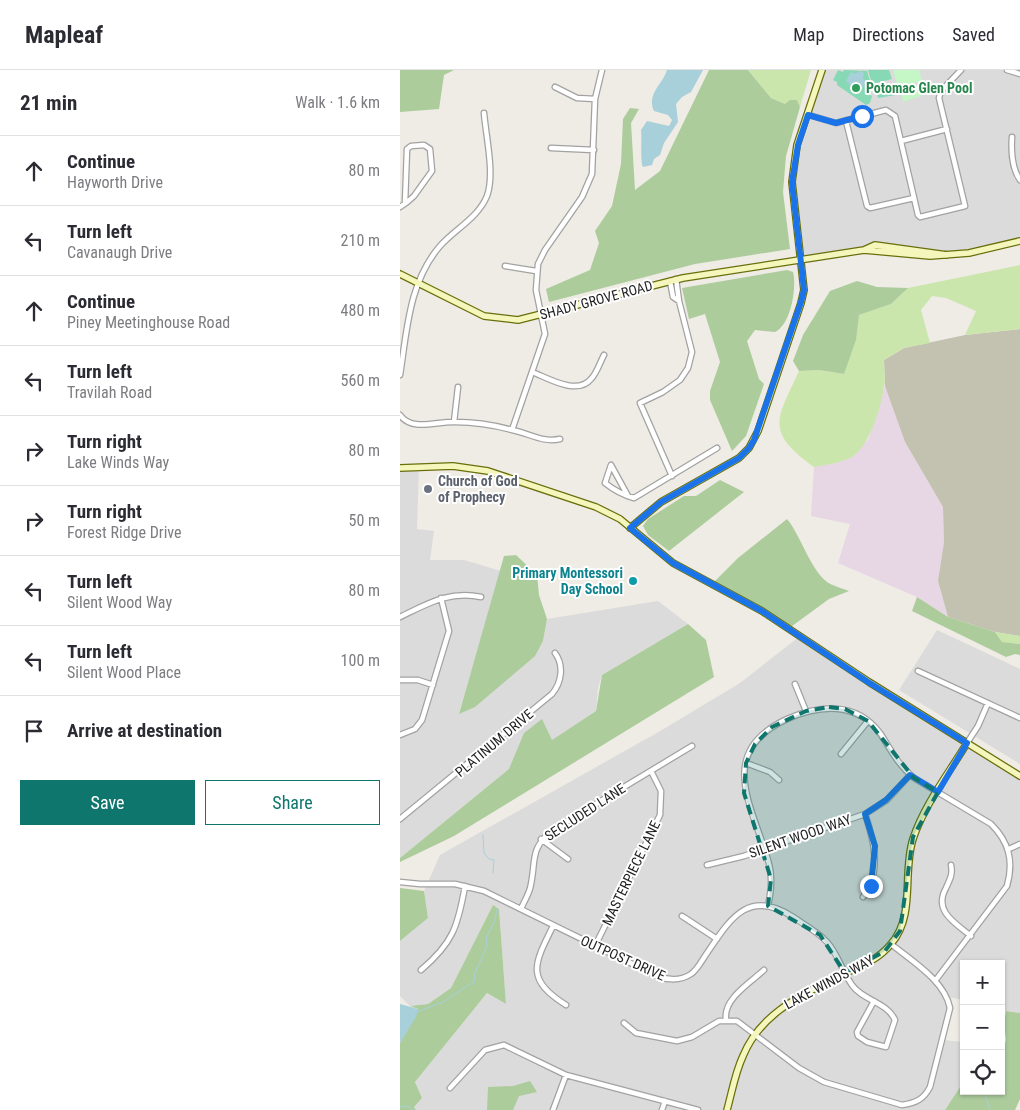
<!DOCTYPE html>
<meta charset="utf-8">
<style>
body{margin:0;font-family:"Roboto Condensed",sans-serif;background:#f2f2f3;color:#2b2b33}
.controls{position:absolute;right:15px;bottom:15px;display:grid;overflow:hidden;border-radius:0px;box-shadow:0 1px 4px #0004}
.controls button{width:45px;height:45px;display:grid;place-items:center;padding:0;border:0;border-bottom:1px solid #e1e1e2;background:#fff;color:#2b2b33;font:25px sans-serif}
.stop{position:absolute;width:15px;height:15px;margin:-11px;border:4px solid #1a73e8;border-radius:50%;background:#fff}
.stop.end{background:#1a73e8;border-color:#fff;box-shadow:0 1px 5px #0008}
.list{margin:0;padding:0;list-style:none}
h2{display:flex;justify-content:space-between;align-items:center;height:65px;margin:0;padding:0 20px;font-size:21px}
h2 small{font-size:16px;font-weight:400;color:#7c7c81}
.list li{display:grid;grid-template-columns:32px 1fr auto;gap:15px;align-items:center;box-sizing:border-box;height:70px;padding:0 20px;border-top:1px solid #e1e1e2}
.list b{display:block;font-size:19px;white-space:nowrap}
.list p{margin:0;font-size:16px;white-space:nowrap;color:#7c7c81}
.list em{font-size:16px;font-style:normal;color:#7c7c81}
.actions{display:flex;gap:10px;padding:15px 20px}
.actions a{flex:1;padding:11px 0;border:1px solid #0f766e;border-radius:0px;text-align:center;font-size:18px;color:#0f766e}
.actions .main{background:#0f766e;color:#fff}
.icon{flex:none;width:28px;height:28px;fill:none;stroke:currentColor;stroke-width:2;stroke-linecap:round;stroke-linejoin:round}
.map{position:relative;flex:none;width:620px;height:1040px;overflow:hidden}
header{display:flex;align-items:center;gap:30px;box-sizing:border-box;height:70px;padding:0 25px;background:#fff;border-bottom:1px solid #e1e1e2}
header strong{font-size:24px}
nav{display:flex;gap:28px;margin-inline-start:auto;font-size:18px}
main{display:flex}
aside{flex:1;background:#fff}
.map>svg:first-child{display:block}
.residential{fill:#dcdbdb}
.industrial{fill:#e7d7e5}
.construction{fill:#c3c2b1}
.grass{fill:#cbe6ad}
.forest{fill:#accc9c}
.park{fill:#c4f6c6}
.pitch{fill:#87d9b6}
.water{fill:#a8d0da}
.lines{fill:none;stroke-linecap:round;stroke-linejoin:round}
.stream{stroke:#a8d0da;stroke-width:1}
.street-casing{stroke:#a2a2a2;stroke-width:7}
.secondary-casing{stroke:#686f0b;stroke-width:8}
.street{stroke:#fff;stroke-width:4.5}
.secondary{stroke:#f5f6bc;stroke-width:5.5}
.route{stroke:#1a73e8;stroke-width:6}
.marked{fill:#0f766e;fill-opacity:0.2;stroke:#0f766e;stroke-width:4;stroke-dasharray:10 6;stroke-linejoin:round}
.leisure-dot{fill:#2e9e5b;stroke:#fff;stroke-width:2}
.worship-dot{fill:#6b7280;stroke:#fff;stroke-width:2}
.culture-dot{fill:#0f9aa8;stroke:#fff;stroke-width:2}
.labels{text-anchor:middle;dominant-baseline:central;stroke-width:4;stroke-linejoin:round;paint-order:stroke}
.leisure-label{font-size:14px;font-weight:bold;fill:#27864d;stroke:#fff;text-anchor:start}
.street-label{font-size:14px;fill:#1e1e1e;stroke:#fff}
.worship-label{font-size:14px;font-weight:bold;fill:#5b616d;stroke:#fff;text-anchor:start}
.culture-label{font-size:14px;font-weight:bold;fill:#0d838f;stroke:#fff;text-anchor:end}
</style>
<header>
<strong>Mapleaf</strong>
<nav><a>Map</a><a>Directions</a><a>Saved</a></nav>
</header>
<main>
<aside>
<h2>21 min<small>Walk · 1.6 km</small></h2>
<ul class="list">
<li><svg class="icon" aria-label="ahead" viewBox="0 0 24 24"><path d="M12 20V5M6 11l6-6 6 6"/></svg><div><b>Continue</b><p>Hayworth Drive</p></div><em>80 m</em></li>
<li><svg class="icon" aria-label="left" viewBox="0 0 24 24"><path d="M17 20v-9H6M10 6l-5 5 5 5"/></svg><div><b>Turn left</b><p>Cavanaugh Drive</p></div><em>210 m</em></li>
<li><svg class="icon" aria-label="ahead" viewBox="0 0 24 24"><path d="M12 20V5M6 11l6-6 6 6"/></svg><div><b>Continue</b><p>Piney Meetinghouse Road</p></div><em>480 m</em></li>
<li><svg class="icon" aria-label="left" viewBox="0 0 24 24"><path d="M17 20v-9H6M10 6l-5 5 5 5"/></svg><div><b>Turn left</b><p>Travilah Road</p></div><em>560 m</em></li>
<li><svg class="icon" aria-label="right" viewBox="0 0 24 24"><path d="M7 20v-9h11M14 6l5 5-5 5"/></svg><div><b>Turn right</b><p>Lake Winds Way</p></div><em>80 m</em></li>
<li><svg class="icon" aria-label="right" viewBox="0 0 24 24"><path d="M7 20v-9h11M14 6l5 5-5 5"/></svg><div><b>Turn right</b><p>Forest Ridge Drive</p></div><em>50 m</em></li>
<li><svg class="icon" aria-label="left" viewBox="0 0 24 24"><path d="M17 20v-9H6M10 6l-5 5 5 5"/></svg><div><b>Turn left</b><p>Silent Wood Way</p></div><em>80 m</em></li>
<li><svg class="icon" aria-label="left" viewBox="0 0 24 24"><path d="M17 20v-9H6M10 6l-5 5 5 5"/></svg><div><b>Turn left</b><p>Silent Wood Place</p></div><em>100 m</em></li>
<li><svg class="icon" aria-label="arrive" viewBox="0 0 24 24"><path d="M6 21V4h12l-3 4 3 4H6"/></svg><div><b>Arrive at destination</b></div></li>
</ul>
<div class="actions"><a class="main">Save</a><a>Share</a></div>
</aside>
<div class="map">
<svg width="620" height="1040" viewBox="0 0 620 1040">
<rect width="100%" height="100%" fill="#efebe5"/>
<path class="residential" d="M422 0H620V171L547 185 475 175 400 190 395 86Z
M19 397 17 459 34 461 30 490H64L101 501 59 643 143 571 147 549 258 531 288 554 202 605 198 618 196 641 109 699 0 788V398Z
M537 560 620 599V694L499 620Z
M400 566 620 706V943L601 940V894H564V930L548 927 550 938 543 970 562 972 564 978V1011L545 1040H16L14 1037 22 1028 15 1012 87 923 106 934 99 839 93 835 51 918 28 934 10 936 0 926V871L28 848 24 821 40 785 262 660 340 613Z"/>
<path class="industrial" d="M485 316 505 372 543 437 544 472 538 511 548 547 517 527 438 493 450 454 411 446 414 397 436 393 468 370Z"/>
<path class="construction" d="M620 259V566L595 562 548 547 538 511 544 472 543 437 505 372 485 316 484 290 504 278 565 265Z"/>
<path class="grass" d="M348 0H411L400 37 397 30 385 34 371 28Z
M620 195V259L565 265 576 241 546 228 532 226 521 240 530 273 504 278 484 290C484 299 486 309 484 317 481 338 470 375 452 387 441 393 426 395 414 397 365 361 376 351 399 301L419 300 444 304 459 245 491 234 508 218Z
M595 562 620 566V574L602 572Z"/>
<path class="forest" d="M0 0H54L44 5 39 39 0 42Z
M309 0H348L371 28 385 34 390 30H397L400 37 386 86 383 122 390 179 295 194 149 232 146 219 190 200 199 173 195 161 212 136 221 94 223 49 230 38 239 39 231 53 235 120 260 101Z
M387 200 393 202C397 217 391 255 375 262L355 260 347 271 359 309 364 314 346 366 332 381 310 330V321L320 292 305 244 289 249 282 218Z
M457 211 477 217 508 218 491 234 459 245 456 270 444 304 419 300 399 301 393 291 403 265 430 221Z
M320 410 344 422 269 481 248 465 243 456 248 449 284 426H296Z
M387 449C401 466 410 499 427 512 433 516 442 518 449 521L429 529 388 559 312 514 338 488Z
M116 485 137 505 139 525 147 549 143 571 135 586 75 637 59 644 104 486Z
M517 527 548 547 595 562 602 572 620 574V585L615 584 606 587 512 541Z
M288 554 306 570 314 607 54 766 0 792V788L109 699 124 663 142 649 152 670 196 641 202 605Z
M0 818 24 821 28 848 0 871Z
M93 835 99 839 106 934 87 923 15 1012 22 1028 14 1037 16 1040H0V973L18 939 10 936 28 934 51 918Z
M606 941 620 943V1029L615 1040H545L564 1011V1021H601V987L606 970 604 953Z
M130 1011 137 1022 119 1026 113 1040H87L88 1017 113 1016Z"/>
<path class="park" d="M493 0H519L522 11 498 17Z
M519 15 521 26 503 32 501 20Z"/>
<path class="pitch" d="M438 0 443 2 444 0 467 1 471 14 467 23 472 26 470 33 466 35 437 15V12L433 10Z
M468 0H489L492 9 472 14Z
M493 13 496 25 478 28 475 18Z"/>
<path class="water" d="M267 0H303L291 22 282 27 276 34 278 52 264 73 260 85 254 89 252 95 243 97C240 91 242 70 241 60L247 51 269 56 272 50 268 45 254 41C246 24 263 14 267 0Z
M460 1 464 3 463 9 466 11 461 20 457 18 455 20 446 11 451 2 455 4Z
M0 934 18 939 16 947 0 973Z"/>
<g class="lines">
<path class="stream" d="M83 765 84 783 89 789 94 790 93 803
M17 942 43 932 75 911 74 905 87 876 86 868 95 850 97 839
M585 1024 590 1040
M0 1037 8 1036 13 1040"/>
<defs>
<path id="street" d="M607 0 620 4
M155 17 177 28 195 29
M409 45 436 53 486 40 495 46 518 145 520 147 565 136 539 28 541 21 561 0
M446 51 467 136 470 138 514 128
M612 67C611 80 612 99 620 110
M501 71 547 59
M151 78 194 80
M0 137C5 134 10 130 14 126L32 101 30 79 24 75 11 76 7 79 5 133
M105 196 136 201
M270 211 273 227 279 231
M132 302C148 308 177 326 191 309 197 303 200 292 204 285
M0 305C7 260 9 212 40 176 55 159 78 148 87 126 95 104 86 67 84 43
M0 345C12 362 37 351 55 352 73 352 94 355 112 360 129 363 142 373 160 369
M54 352 58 317
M112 360 145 264 136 220 138 194 145 180 182 127 192 104 195 29 202 0
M272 406 240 333 263 322 280 310 288 298 292 282 279 231 276 209
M228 426 211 395 205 413C215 421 223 425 234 428L317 378
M0 547C27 534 50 520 81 527
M518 601 620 648
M0 610H18L33 615
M395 614 406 641
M0 665 15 659 22 650 49 561 41 528
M567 673 578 656 588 633
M441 684 468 651
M346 693 370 702 379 710
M0 749 152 624C162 612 164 595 155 583
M141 769 168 789
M609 779 620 774
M307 795 344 786 465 744 487 730 510 705
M551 795C553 804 550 809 546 818 533 841 555 853 571 866
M0 812 20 814H55L84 821 259 907C270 910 281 911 291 904 297 900 301 892 305 886 329 851 347 817 393 847 405 855 418 862 427 872 438 884 442 901 452 915 462 930 487 932 495 950L486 977 467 972 458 966 457 962 474 931
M463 827C482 803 474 770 465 744
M368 836C371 822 373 808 369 794 355 740 313 683 387 649 419 635 456 631 480 663 491 680 498 695 514 708L591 754C609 772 614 791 607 816L535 911
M121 839C124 831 130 823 131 814 136 789 130 780 151 761L292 676
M282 846 317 869
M153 856C135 893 124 909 166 935
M195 876 260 745 261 721 251 701
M21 900C53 873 58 856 65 816
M326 949C323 929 351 912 364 900
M224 953 236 963 277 971 292 967 319 951H337L399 998 424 1012 502 1035C516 1033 524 1029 530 1017L550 938C545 911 512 891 491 874
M50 1018 85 980 104 975 166 1005 298 1040
M153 1040 166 1005
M262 1040 265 1031"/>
<path id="secondary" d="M464 180 530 186 569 183 620 171
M0 204 84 246 118 250 283 208 464 180 475 175 547 185
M0 398 53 396 88 401 196 437 220 449 273 493 362 541 469 612 620 706
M230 458 261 432 339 388 349 378 358 361 401 233 404 220 392 112 397 75 422 0
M327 1040C332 1022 335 1003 343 986 361 942 404 924 443 904 461 896 478 890 491 874 516 845 502 803 513 769 524 735 549 703 567 673"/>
</defs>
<use href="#street" class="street-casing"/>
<use href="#secondary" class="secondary-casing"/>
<use href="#street" class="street"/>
<use href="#secondary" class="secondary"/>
</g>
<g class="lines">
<path class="route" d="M462 46 436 53 408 45 398 75 392 112 404 220 401 232 354 370 349 378 339 388 261 432 230 458 273 493 362 541 468 612 567 673 538 722 510 705 486 730 465 744 475 776 471 816"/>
</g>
<path class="marked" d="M429 637 445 639 468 651 514 708 538 722 513 767 500 861 485 881 445 903 420 865 368 836 371 809 344 723 346 693 355 674 372 657 406 641Z"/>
<circle class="leisure-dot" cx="456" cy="18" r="5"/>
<circle class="worship-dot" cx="28" cy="419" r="5"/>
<circle class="culture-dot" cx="233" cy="511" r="5"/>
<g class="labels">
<g class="leisure-label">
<text x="466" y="18">Potomac Glen Pool</text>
</g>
<g class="street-label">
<text transform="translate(196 230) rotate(-15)">SHADY GROVE ROAD</text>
<text transform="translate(94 673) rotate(-40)">PLATINUM DRIVE</text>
<text transform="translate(185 742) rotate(-33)">SECLUDED LANE</text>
<text transform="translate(400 766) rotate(-19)">SILENT WOOD WAY</text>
<text transform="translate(231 803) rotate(-64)">MASTERPIECE LANE</text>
<text transform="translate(223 888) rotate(24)">OUTPOST DRIVE</text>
<text transform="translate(429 912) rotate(-28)">LAKE WINDS WAY</text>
</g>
<g class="worship-label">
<text x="38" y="411">Church of God<tspan x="38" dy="16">of Prophecy</tspan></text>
</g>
<g class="culture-label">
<text x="223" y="503">Primary Montessori<tspan x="223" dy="16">Day School</tspan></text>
</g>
</g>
</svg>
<div class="controls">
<button>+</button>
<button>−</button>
<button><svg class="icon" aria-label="locate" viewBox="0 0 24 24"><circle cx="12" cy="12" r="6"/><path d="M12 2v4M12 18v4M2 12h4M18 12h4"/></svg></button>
</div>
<div class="stop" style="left:462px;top:46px"></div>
<div class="stop end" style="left:471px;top:816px"></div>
</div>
</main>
